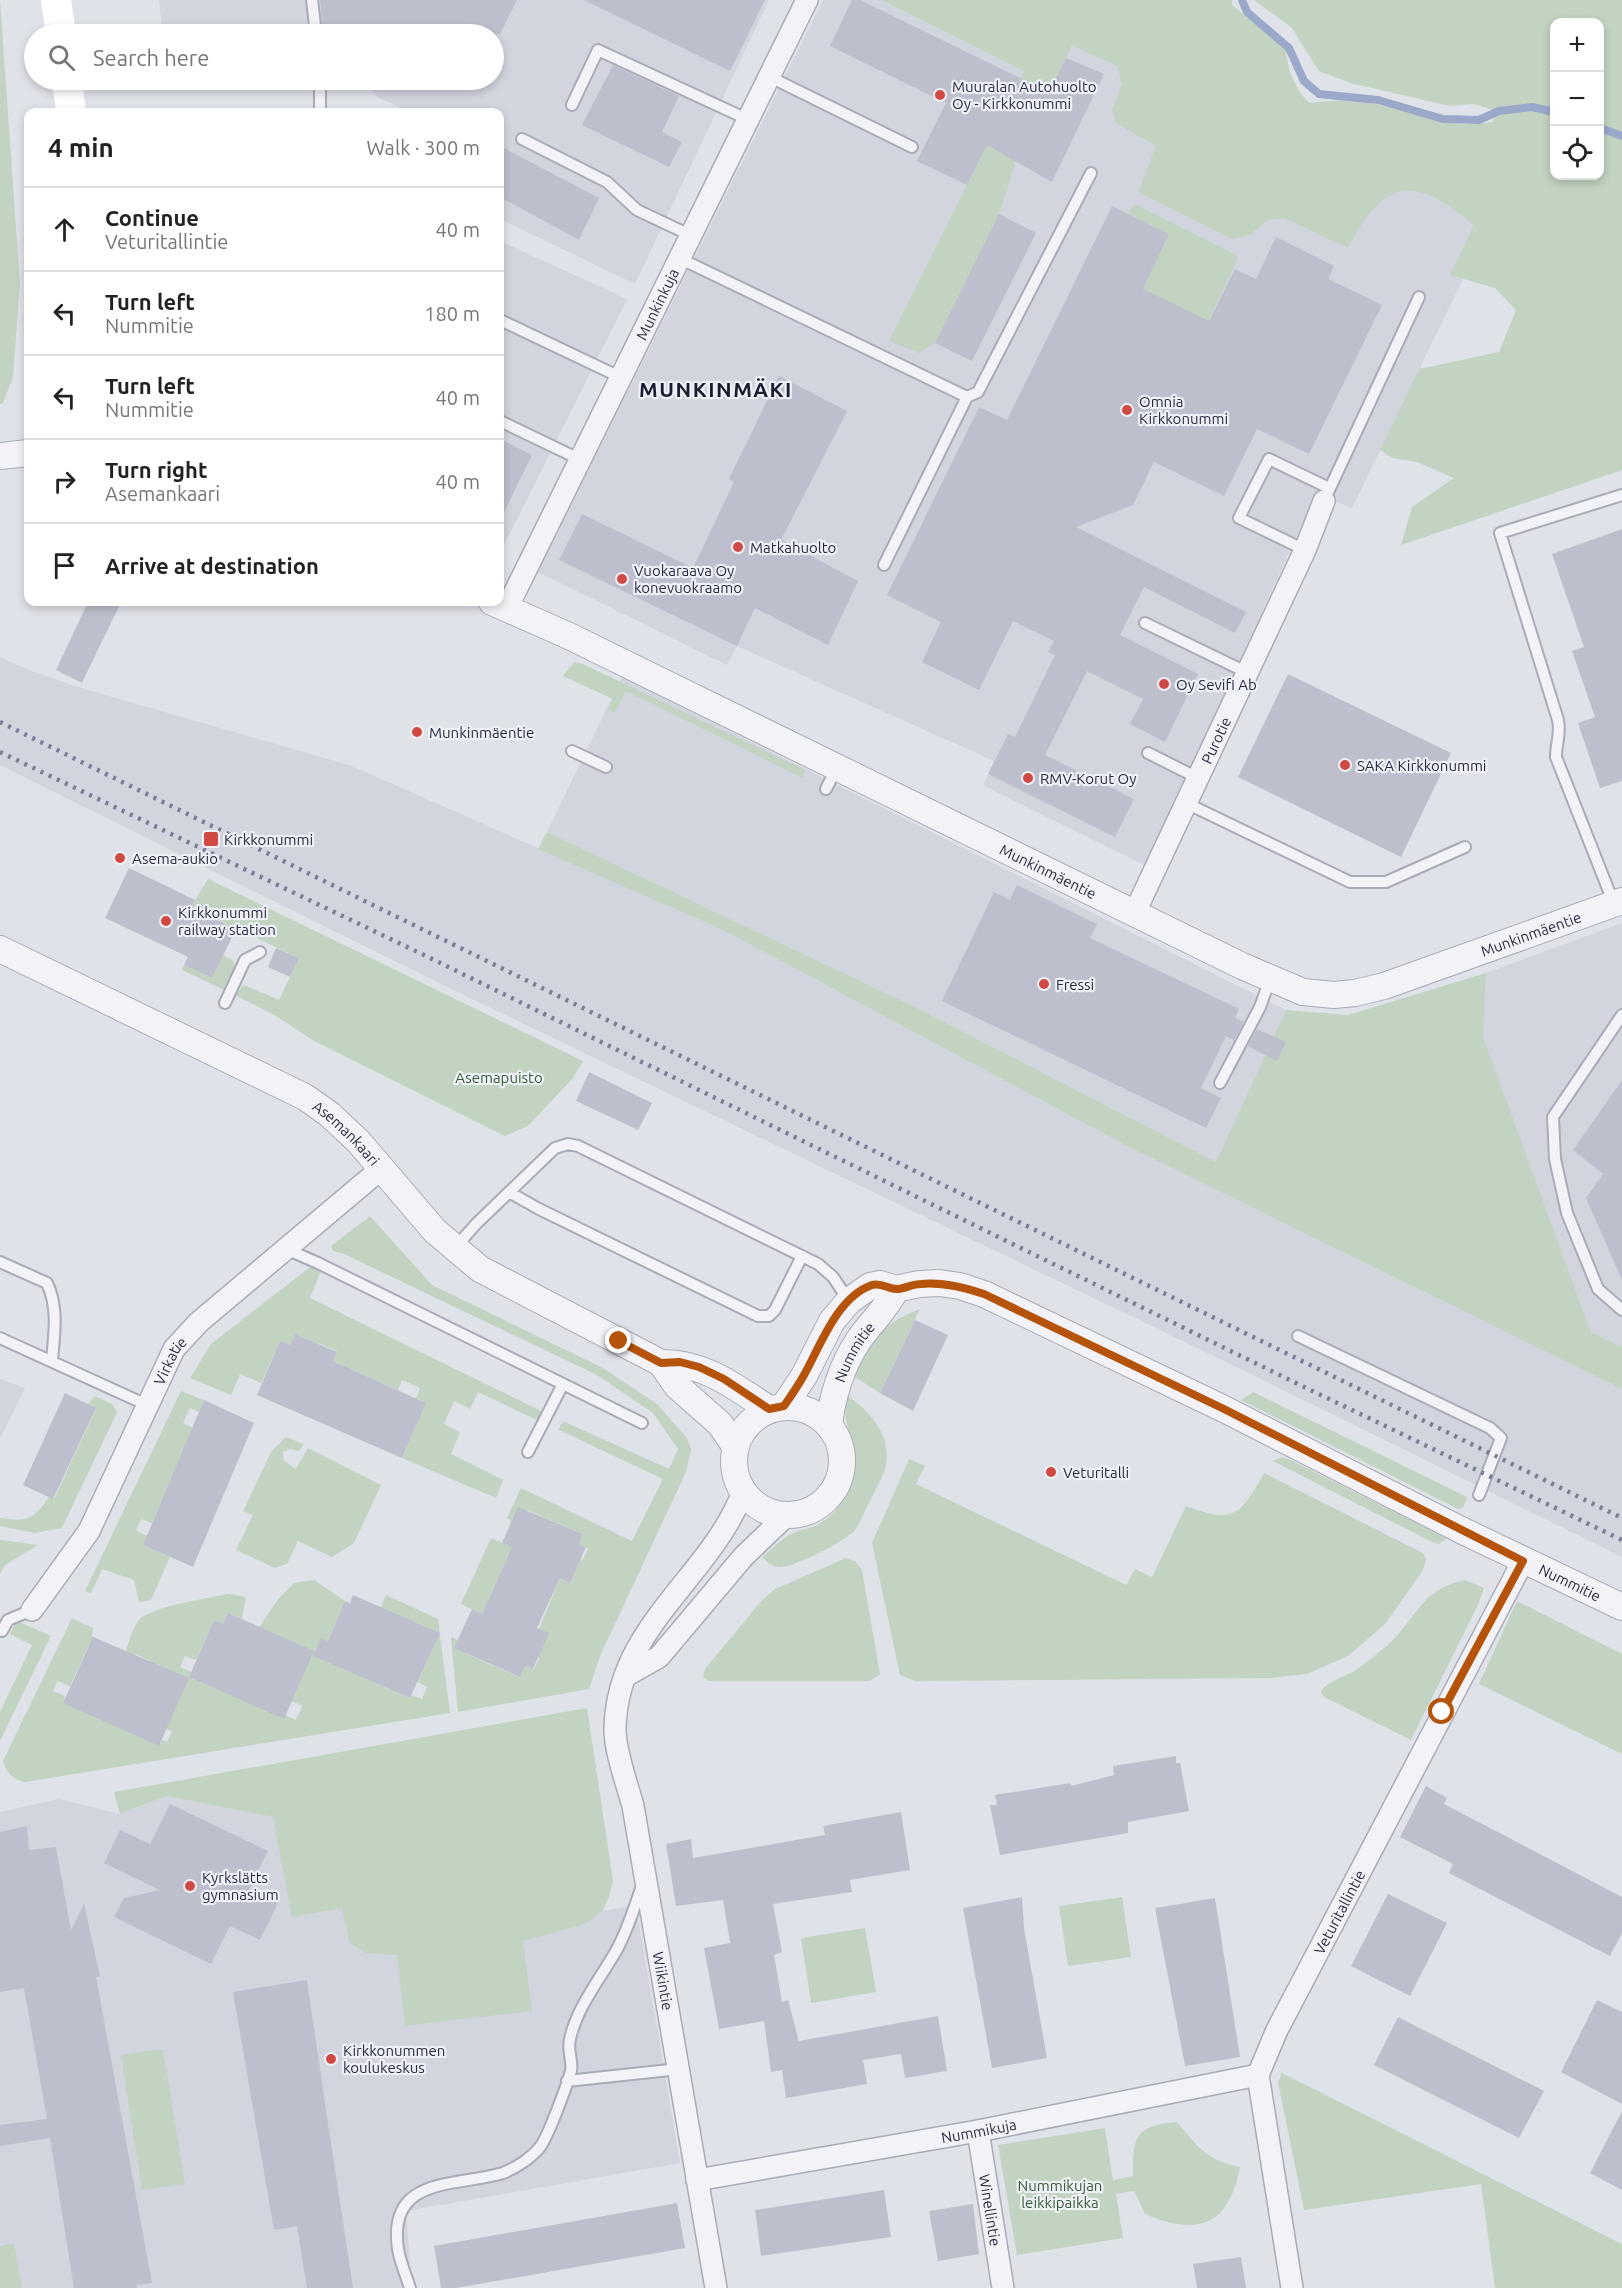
<!DOCTYPE html>
<meta charset="utf-8">
<style>
body{margin:0;font-family:Ubuntu,sans-serif;background:#f2f2f2;color:#222}
.controls{position:absolute;right:18px;top:18px;display:grid;overflow:hidden;border-radius:12px;box-shadow:0 3px 9px #0003}
.controls button{width:54px;height:54px;display:grid;place-items:center;padding:0;border:0;border-bottom:2px solid #e0e0e0;background:#fff;color:#222;font:30px sans-serif}
.stop{position:absolute;width:18px;height:18px;margin:-14px;border:4px solid #b45309;border-radius:50%;background:#fff}
.stop.end{background:#b45309;border-color:#fff;box-shadow:0 2px 6px #0008}
.list{margin:0;padding:0;list-style:none}
h2{display:flex;justify-content:space-between;align-items:center;height:78px;margin:0;padding:0 24px;font-size:26px}
h2 small{font-size:20px;font-weight:400;color:#767676}
.list li{display:grid;grid-template-columns:39px 1fr auto;gap:18px;align-items:center;box-sizing:border-box;height:84px;padding:0 24px;border-top:2px solid #e0e0e0}
.list b{display:block;font-size:22px;white-space:nowrap}
.list p{margin:0;font-size:20px;white-space:nowrap;color:#767676}
.list em{font-size:20px;font-style:normal;color:#767676}
.icon{flex:none;width:33px;height:33px;fill:none;stroke:currentColor;stroke-width:2;stroke-linecap:round;stroke-linejoin:round}
.map{position:relative;flex:none;width:1622px;height:2288px;overflow:hidden}
.search{position:absolute;background:#fff;box-shadow:0 3px 9px #0003;left:24px;top:24px;width:480px;height:66px;display:flex;align-items:center;gap:15px;box-sizing:border-box;padding:0 21px;border-radius:33px;color:#767676;font-size:22px}
.panel{position:absolute;background:#fff;box-shadow:0 3px 9px #0003;left:24px;top:108px;width:480px;height:498px;border-radius:12px}
.map>svg:first-child{display:block}
.built{fill:#d2d4de}
.green{fill:#c2d3c1;fill-rule:evenodd}
.lines{fill:none;stroke-linecap:round;stroke-linejoin:round}
.stream{stroke:#9aa8ca;stroke-width:8}
.building{fill:#bdc0cc}
.service-casing{stroke:#a9abb7;stroke-width:14}
.minor-casing{stroke:#a9abb7;stroke-width:24}
.tertiary-casing{stroke:#a9abb7;stroke-width:28}
.service{stroke:#f3f3f7;stroke-width:10}
.minor{stroke:#f3f3f7;stroke-width:21}
.tertiary{stroke:#f3f3f7;stroke-width:26}
.secondary{stroke:#fff;stroke-width:30}
.rail{stroke:#797e93;stroke-width:4.5;stroke-dasharray:3 6;stroke-linecap:butt}
.route{stroke:#b45309;stroke-width:8}
.poi-dot{fill:#d04a43;stroke:#eff1f7;stroke-width:2}
.labels{text-anchor:middle;dominant-baseline:central;stroke-width:4.5;stroke-linejoin:round;paint-order:stroke}
.poi-label{font-size:15px;fill:#282c41;stroke:#eff1f7;text-anchor:start}
.street-label{font-size:15px;fill:#282c41;stroke:#eff1f7}
.park-label{font-size:15px;fill:#355d36;stroke:#eff1f7}
.district-label{font-size:21px;font-weight:bold;letter-spacing:1.5px;fill:#1b1e31;stroke:#eff1f7}
</style>
<div class="map">
<svg width="1622" height="2288" viewBox="0 0 1622 2288">
<rect width="100%" height="100%" fill="#e0e2e9"/>
<path class="built" d="M159 0H769L635 284 500 219V112H410L379 98 362 80H494V34H163Z
M823 0H881L1024 71 1057 5 1492 219 1352 508 1316 494 1261 614 1267 617 1144 865 983 785 994 761 737 646 727 665 538 572Z
M500 241 627 299 501 551 500 550Z
M0 657 31 671 81 688 352 766 723 930 1127 1146 1622 1389V1557L1216 1357 443 985 0 765Z
M622 677 1286 1010 1216 1162 915 1007 547 832Z
M1622 923V1347L1591 1332 1482 1037 1486 973Z
M0 1379 25 1388 0 1439Z
M167 1796 273 1817 342 1907 349 1942 585 1924 603 1911 636 1905 680 2163 406 2211 412 2288H0V1812L59 1799 120 1814Z"/>
<path class="green" d="M0 0 20 283 13 377 3 403 0 404Z
M881 0H1232V5L1286 48C1286 66 1296 92 1310 103 1325 102 1342 99 1356 101 1407 107 1438 131 1492 122L1498 111 1473 104 1450 106 1350 83 1319 71 1291 27 1254 0H1622V470L1401 545 1412 507 1454 478 1417 462 1392 458 1380 450 1419 369 1499 352 1516 310 1495 288 1450 275 1474 225C1459 214 1441 198 1423 193 1384 181 1363 220 1348 248L1284 218 1267 220 1250 235 1232 239 1138 192 1156 146 1116 123 1112 109 1122 84 1117 66 1072 45 1016 161 999 214 935 343 919 353 889 341 1024 71ZM1554 22H1600V176H1554Z
M1135 204 1235 254 1238 258 1195 350 1143 289 1169 234 1127 214Z
M574 662 583 664 805 770 803 778 626 691 615 713 608 710 613 699 563 676Z
M547 832 915 1007 1216 1162 1286 1010 1348 1015 1486 973 1483 1037 1591 1332 1622 1347V1389L1127 1146 723 930 538 849Z
M208 879 583 1061 573 1078 528 1126 505 1136 314 1041 276 1016 235 995 244 985 279 1000 299 958 191 907Z
M223 955 232 960 236 969 226 991 182 970 184 965 212 978Z
M370 1216 432 1285 601 1367 657 1404 687 1438 691 1450 686 1472 600 1656 589 1689 458 1712 451 1637 467 1644 464 1653 519 1677 525 1666 534 1669 539 1658 529 1653 560 1578 570 1583 575 1572 566 1568 571 1557 582 1561 588 1548 579 1544 583 1534 527 1510 517 1531 509 1527 511 1521 507 1518 521 1488 632 1541 663 1479 559 1430 561 1424 565 1422 669 1469 678 1449 653 1413 597 1375 342 1253 333 1251 331 1246Z
M314 1264 321 1271 310 1298 541 1411 537 1420 478 1392 470 1409 454 1401 444 1424 460 1432 451 1454 503 1480 496 1498 402 1458 426 1403 416 1398 420 1388 402 1380 398 1390 333 1361 337 1351 318 1343 313 1354V1342L295 1334 290 1345 280 1341 261 1383 240 1374 231 1395 190 1378 211 1344Z
M920 1309 880 1393 853 1376C874 1336 876 1327 920 1309Z
M181 1391 204 1400 199 1412 190 1408 183 1423 194 1428 152 1523 141 1519 136 1530 147 1536 143 1545 170 1557 151 1600 139 1602 134 1580 102 1569 91 1593 85 1591Z
M1253 1392 1467 1497 1463 1508 1458 1509 1241 1400Z
M95 1396 112 1404 117 1412 62 1528 35 1533 0 1526V1518C28 1522 33 1520 49 1497L54 1499 96 1409 88 1404Z
M847 1396C872 1411 895 1441 884 1472 880 1482 874 1492 870 1501 865 1510 861 1522 855 1530 846 1541 796 1566 782 1567 774 1568 767 1562 762 1557 771 1550 781 1539 791 1534 799 1530 809 1529 817 1525 841 1513 855 1485 855 1459 854 1435 840 1423 847 1396Z
M286 1437 304 1444 299 1451 290 1449 283 1452V1460L296 1469 308 1448 381 1485 354 1543 332 1557 298 1541 287 1564 275 1568 236 1550 253 1515 243 1511 271 1452Z
M1282 1457 1290 1460 1447 1538 1439 1544 1432 1542 1273 1461Z
M909 1459 925 1466 916 1484 1126 1585 1135 1569 1152 1577 1186 1506C1234 1524 1240 1516 1264 1473L1423 1553 1426 1560 1422 1572 1385 1624 1348 1656 1307 1674 1270 1678 915 1681 900 1675 872 1543Z
M491 1538 512 1547 482 1614 461 1604Z
M0 1540 38 1545 5 1565 0 1574Z
M846 1558 855 1561 862 1570 880 1674 869 1681H709L703 1677 705 1669 763 1599 775 1589Z
M314 1580 345 1601 328 1641 321 1638 314 1653 324 1657 323 1660 410 1698 411 1695 422 1699 427 1687 418 1682 436 1641 427 1627 413 1621 409 1629 400 1625 403 1617 391 1612 378 1615 386 1595 438 1619 450 1713 25 1782C14 1780 6 1773 3 1761L72 1618 93 1628 92 1636 102 1641 98 1651 88 1647 70 1686 58 1681 53 1691 65 1696 63 1702 159 1746 162 1740 167 1742 172 1731 166 1729 145 1671 150 1661 136 1654 131 1665 123 1661C127 1648 131 1632 138 1621 147 1607 210 1598 228 1594L246 1597 242 1619 228 1613 223 1624 214 1620 196 1660 185 1656 180 1667 296 1720 302 1706 292 1701 308 1664 252 1638 279 1598 294 1583Z
M1465 1580 1484 1588 1478 1605 1411 1740 1324 1697 1321 1692C1328 1679 1349 1677 1360 1667 1370 1659 1383 1650 1392 1641 1419 1613 1423 1589 1465 1580Z
M1517 1601 1622 1654V1754L1479 1684Z
M17 1621 51 1636 0 1741V1712L32 1645 10 1634Z
M587 1708 613 1881 609 1896 603 1911 585 1924 523 1941 532 2011 405 2026 397 1955 365 1953 349 1942 342 1908 292 1917 273 1817 167 1796 120 1814 114 1792Z
M1122 1897 1131 1957 1068 1966 1059 1906Z
M865 1928 876 1992 811 2003 801 1938Z
M163 2049 185 2184 142 2190 121 2055Z
M1282 2073 1622 2244V2288H1495L1481 2184 1304 2210 1278 2082Z
M1177 2122C1198 2147 1206 2160 1240 2167 1229 2225 1199 2237 1145 2214L1134 2191 1116 2194 1123 2238 1017 2255 998 2145 1105 2128 1113 2180 1133 2176C1133 2136 1135 2126 1177 2122Z
M14 2243 22 2288H0V2246Z"/>
<g class="lines">
<path class="stream" d="M1242 0 1247 12 1289 48 1304 81 1319 94 1378 100 1443 119 1479 120 1499 111 1532 107 1554 112
M1600 128 1622 136"/>
</g>
<path class="building" d="M320 0H517L500 34H340L323 29Z
M584 0H765L730 71Z
M852 0H860L1049 92 1066 58 1104 74 1052 182 987 145 967 185 917 161 946 103 830 46Z
M613 65 679 96 662 132 682 142 669 167 582 125Z
M500 146 599 198 579 240 500 197Z
M1112 206 1169 234 1143 289 1209 321 1235 269 1256 279 1276 237 1334 266 1328 279 1382 305 1309 454 1257 429 1224 496 1154 462 1133 505 1076 527 1246 612 1235 633 1144 587 1120 635 1198 674 1165 742 1130 724 1143 699 1087 671 1045 755 1134 799 1115 837 988 774 1008 734 1015 737 1055 655 1048 652 1054 641 1013 621 979 690 922 662 941 622 887 595 979 407 1007 420Z
M999 214 1036 233 972 361 935 343Z
M779 376 847 411 781 540 858 581 828 645 755 608 737 646 559 560 582 514 693 568 734 482 729 479Z
M500 439 532 455 500 520Z
M1622 529V781L1600 788 1578 723 1595 717 1572 651 1584 647 1552 554Z
M88 602H121L82 683 56 670Z
M1288 674 1451 753 1401 857 1238 777Z
M129 868 195 900 191 907 236 929 212 978 184 965 188 957 105 918Z
M1017 885 1097 924 1090 938 1239 1009 1235 1018 1244 1022 1234 1040 1226 1036 1201 1088 1221 1098 1206 1128 942 1001 994 892 1010 900Z
M276 948 299 958 290 977 268 967Z
M1257 1029 1286 1042 1277 1061 1248 1046Z
M589 1072 652 1103 638 1130 576 1101Z
M1622 1080V1280L1586 1198 1603 1174 1573 1150Z
M915 1320 948 1335 913 1411 880 1393Z
M295 1334 337 1352 333 1361 426 1403 402 1458 257 1395 280 1341 290 1345Z
M65 1393 96 1408 53 1499 23 1485Z
M204 1400 254 1423 193 1567 143 1545Z
M518 1507 583 1534 579 1544 586 1547 570 1583 560 1578 537 1628 549 1633 533 1669 525 1666 520 1677 454 1648 472 1609 482 1614 512 1547 502 1543Z
M353 1595 440 1633 410 1698 313 1656 321 1638 328 1641 345 1601 350 1603Z
M228 1613 314 1651 284 1719 189 1677 214 1620 223 1624Z
M93 1637 189 1678 159 1746 63 1703Z
M1176 1756V1763H1180L1189 1811 1128 1822V1833L1000 1855 990 1805H997L995 1795 1070 1783 1071 1786 1114 1775 1113 1766Z
M1426 1786 1447 1798 1444 1804 1622 1897V1933L1610 1956 1449 1873 1453 1864 1400 1837Z
M170 1804 268 1851 249 1889 278 1903 260 1940 230 1926 211 1964 114 1917 124 1898 160 1890 104 1863 120 1830 150 1844Z
M901 1812 910 1870 850 1880 852 1892 773 1904 782 1952 774 1955 782 2002 788 2000 799 2041 938 2016 947 2071 905 2078 901 2054 863 2060 867 2084 786 2098 782 2070 771 2072 764 2021 719 2029 704 1948 730 1943 723 1900 676 1906 666 1844 691 1839 693 1858 825 1835 823 1826Z
M27 1826 29 1850 56 1847 71 1930 84 1904 100 1976 96 1977 152 2283 136 2285 137 2288H74L50 2138 0 2146V2125L47 2119 24 1988 0 1992V1832Z
M1388 1894 1447 1923 1410 1996 1351 1966Z
M1022 1897 1024 1928 1047 2058 992 2068 963 1908Z
M1215 1898 1240 2057 1185 2066 1155 1908Z
M307 1980 326 2110 353 2288H307L297 2226 274 2230 233 1992Z
M1597 2000 1622 2012V2104L1561 2072Z
M1398 2017 1544 2091 1519 2138 1374 2065Z
M1622 2111V2190L1590 2173Z
M884 2190 891 2237 761 2256 755 2210Z
M677 2203 685 2248 456 2288H441L434 2246Z
M973 2204 979 2254 938 2261 929 2211Z
M1241 2257 1246 2288H1197L1193 2264Z"/>
<g class="lines">
<defs>
<path id="service" d="M312 0 316 34
M770 77 912 147
M572 105 598 50 749 120
M320 112V80
M522 139 607 182 637 210 692 236
M681 259 967 397 884 565
M500 320 622 378
M967 397 978 392 1091 173
M500 421 581 460
M1324 501 1419 297
M1305 550 1239 518 1269 459 1329 488
M1145 623 1248 673
M572 751 606 767
M1148 753 1198 778
M826 789 837 767
M1186 803 1350 882H1386L1465 847
M1614 904 1556 757C1556 743 1561 734 1558 720L1500 533 1622 495
M225 1003 245 960 260 952
M1622 1015 1553 1117 1555 1159 1567 1213 1598 1289 1622 1310
M1220 1083 1260 1007 1270 979
M509 1192 539 1209 758 1316H769L775 1310 802 1256
M286 1249 318 1263 642 1423
M454 1249 476 1224 555 1148 568 1144 578 1146 818 1264 833 1277 849 1301
M0 1262 47 1283C59 1309 54 1334 52 1361
M1298 1336 1490 1428 1501 1438 1479 1495
M0 1338 147 1405
M528 1452 563 1384
M2 1631 8 1620 32 1610
M567 2081 679 2069
M410 2288C406 2275 400 2262 398 2249 387 2175 457 2187 503 2173 516 2168 531 2158 540 2147 548 2137 567 2085 571 2071 573 2061 567 2050 570 2039 577 2007 600 1979 616 1951 628 1930 635 1905 643 1883"/>
<g id="minor">
<path id="s1" d="M507 608 807 0"/>
<path id="s2" d="M1134 914 1305 550 1324 501"/>
<path id="s3" d="M32 1610 89 1531 174 1349 199 1322 382 1168"/>
<path d="M627 1675 659 1657 744 1556 787 1515"/>
<path id="s4" d="M978 2131 1003 2288"/>
<path id="s5" d="M697 2180 978 2131 1258 2075"/>
<path d="M716 2288 633 1806C627 1784 615 1751 615 1730 616 1627 710 1578 743 1492"/>
<path id="s6" d="M1292 2288 1258 2075 1277 2030 1523 1561"/>
</g>
<g id="tertiary">
<path d="M0 456 28 453"/>
<path id="s7" d="M492 602 569 636 1242 966 1303 992 1334 995 1355 993 1384 986 1622 901"/>
<path id="s8" d="M0 949 305 1097 329 1114 358 1141 435 1231 480 1269 661 1363C704 1362 735 1387 769 1409"/>
<path d="M661 1363 677 1386 720 1424 735 1446"/>
<path id="s9" d="M784 1406 804 1376 832 1321 849 1301 870 1286 880 1284 896 1289 919 1284 939 1283 960 1286 984 1294 1224 1409 1461 1530 1622 1607"/>
<circle cx="788" cy="1461" r="54"/>
<path id="s10" d="M829 1425C832 1397 842 1365 858 1341 870 1323 886 1310 896 1289"/>
</g>
</defs>
<use href="#service" class="service-casing"/>
<use href="#minor" class="minor-casing"/>
<use href="#tertiary" class="tertiary-casing"/>
<use href="#service" class="service"/>
<use href="#minor" class="minor"/>
<use href="#tertiary" class="tertiary"/>
<path class="secondary" d="M56 0 61 34
M67 80 71 112"/>
<path class="rail" d="M0 722 1622 1518
M0 752 426 956 1298 1384 1622 1540"/>
</g>
<g class="lines">
<path class="route" d="M619 1341 661 1363 680 1362 699 1367 724 1379 769 1409 784 1406C791 1396 798 1386 804 1375 820 1347 837 1297 872 1285 882 1282 889 1290 898 1289 906 1288 913 1284 921 1284 943 1282 963 1287 984 1294L1224 1409 1523 1561 1442 1712"/>
</g>
<g class="poi-dot">
<circle cx="940" cy="95" r="6"/>
<circle cx="1127" cy="410" r="6"/>
<circle cx="738" cy="547" r="6"/>
<circle cx="622" cy="579" r="6"/>
<circle cx="1164" cy="684" r="6"/>
<circle cx="417" cy="732" r="6"/>
<circle cx="1345" cy="765" r="6"/>
<circle cx="1028" cy="778" r="6"/>
<rect x="203" y="831" width="16" height="16" rx="3"/>
<circle cx="120" cy="858" r="6"/>
<circle cx="166" cy="921" r="6"/>
<circle cx="1044" cy="984" r="6"/>
<circle cx="1051" cy="1472" r="6"/>
<circle cx="190" cy="1886" r="6"/>
<circle cx="331" cy="2059" r="6"/>
</g>
<g class="labels">
<g class="poi-label">
<text x="952" y="86">Muuralan Autohuolto<tspan x="952" dy="17">Oy - Kirkkonummi</tspan></text>
<text x="1139" y="401">Omnia<tspan x="1139" dy="17">Kirkkonummi</tspan></text>
<text x="750" y="547">Matkahuolto</text>
<text x="634" y="570">Vuokaraava Oy<tspan x="634" dy="17">konevuokraamo</tspan></text>
<text x="1176" y="684">Oy Sevifi Ab</text>
<text x="429" y="732">Munkinmäentie</text>
<text x="1357" y="765">SAKA Kirkkonummi</text>
<text x="1040" y="778">RMV-Korut Oy</text>
<text x="224" y="839">Kirkkonummi</text>
<text x="132" y="858">Asema-aukio</text>
<text x="178" y="912">Kirkkonummi<tspan x="178" dy="17">railway station</tspan></text>
<text x="1056" y="984">Fressi</text>
<text x="1063" y="1472">Veturitalli</text>
<text x="202" y="1877">Kyrkslätts<tspan x="202" dy="17">gymnasium</tspan></text>
<text x="343" y="2050">Kirkkonummen<tspan x="343" dy="17">koulukeskus</tspan></text>
</g>
<g class="street-label">
<text stroke="none"><textPath href="#s1" startOffset="339">Munkinkuja</textPath></text>
<text stroke="none"><textPath href="#s2" startOffset="192">Purotie</textPath></text>
<text stroke="none"><textPath href="#s7" startOffset="618">Munkinmäentie</textPath></text>
<text stroke="none"><textPath href="#s7" startOffset="1138">Munkinmäentie</textPath></text>
<text stroke="none"><textPath href="#s8" startOffset="394">Asemankaari</textPath></text>
<text stroke="none"><textPath href="#s10" startOffset="78">Nummitie</textPath></text>
<text stroke="none"><textPath href="#s3" startOffset="286">Virkatie</textPath></text>
<text stroke="none"><textPath href="#s9" startOffset="920">Nummitie</textPath></text>
<text stroke="none"><textPath href="#s6" startOffset="398">Veturitallintie</textPath></text>
<text transform="translate(663 1981) rotate(80)">Wiikintie</text>
<text stroke="none"><textPath href="#s5" startOffset="286">Nummikuja</textPath></text>
<text stroke="none"><textPath href="#s4" startOffset="80">Winellintie</textPath></text>
</g>
<g class="park-label">
<text x="499" y="1077">Asemapuisto</text>
<text x="1060" y="2185">Nummikujan<tspan x="1060" dy="17">leikkipaikka</tspan></text>
</g>
<g class="district-label">
<text x="716" y="389">MUNKINMÄKI</text>
</g>
</g>
</svg>
<div class="controls">
<button>+</button>
<button>−</button>
<button><svg class="icon" aria-label="locate" viewBox="0 0 24 24"><circle cx="12" cy="12" r="6"/><path d="M12 2v4M12 18v4M2 12h4M18 12h4"/></svg></button>
</div>
<div class="stop" style="left:1442px;top:1712px"></div>
<div class="stop end" style="left:619px;top:1341px"></div>
<div class="search"><svg class="icon" aria-label="search" viewBox="0 0 24 24"><circle cx="10" cy="10" r="6"/><path d="M15 15l6 6"/></svg>Search here</div>
<section class="panel">
<h2>4 min<small>Walk · 300 m</small></h2>
<ul class="list">
<li><svg class="icon" aria-label="ahead" viewBox="0 0 24 24"><path d="M12 20V5M6 11l6-6 6 6"/></svg><div><b>Continue</b><p>Veturitallintie</p></div><em>40 m</em></li>
<li><svg class="icon" aria-label="left" viewBox="0 0 24 24"><path d="M17 20v-9H6M10 6l-5 5 5 5"/></svg><div><b>Turn left</b><p>Nummitie</p></div><em>180 m</em></li>
<li><svg class="icon" aria-label="left" viewBox="0 0 24 24"><path d="M17 20v-9H6M10 6l-5 5 5 5"/></svg><div><b>Turn left</b><p>Nummitie</p></div><em>40 m</em></li>
<li><svg class="icon" aria-label="right" viewBox="0 0 24 24"><path d="M7 20v-9h11M14 6l5 5-5 5"/></svg><div><b>Turn right</b><p>Asemankaari</p></div><em>40 m</em></li>
<li><svg class="icon" aria-label="arrive" viewBox="0 0 24 24"><path d="M6 21V4h12l-3 4 3 4H6"/></svg><div><b>Arrive at destination</b></div></li>
</ul>
</section>
</div>
